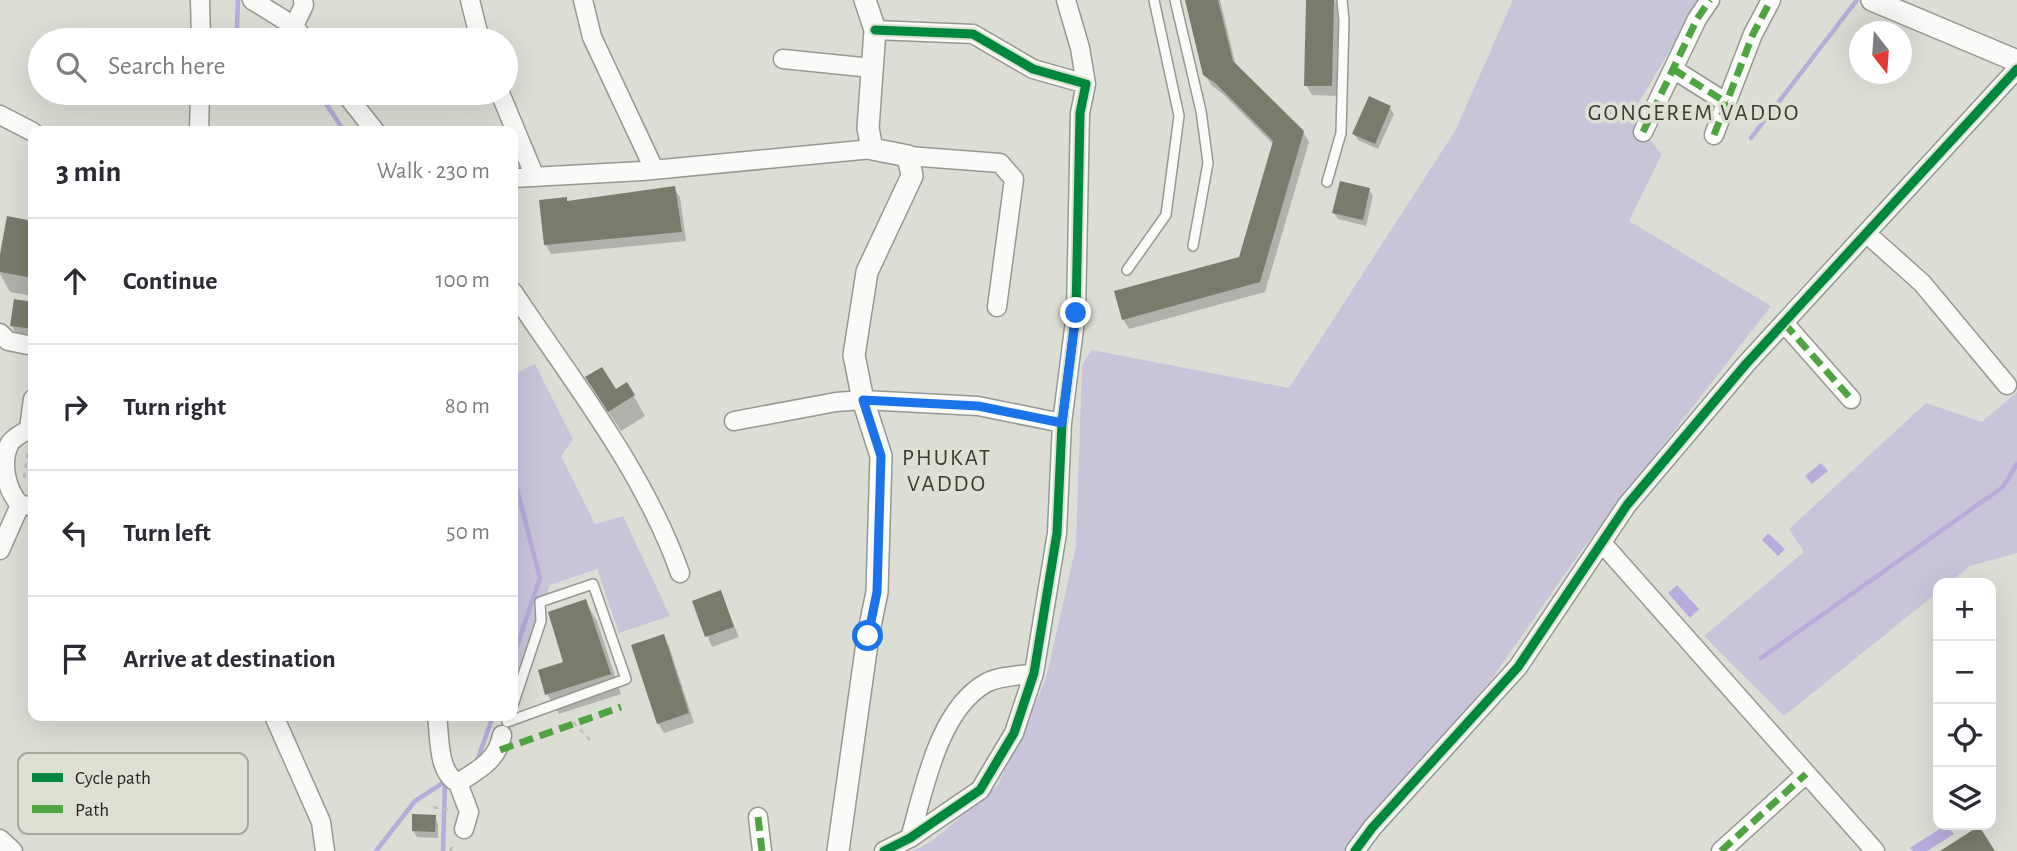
<!DOCTYPE html>
<meta charset="utf-8">
<style>
body{margin:0;font-family:"Alegreya Sans",sans-serif;background:#f7f7f7;color:#2b2b33}
.controls{position:absolute;right:21px;bottom:21px;display:grid;overflow:hidden;border-radius:14px;box-shadow:0 7px 28px #0002}
.controls button{width:63px;height:63px;display:grid;place-items:center;padding:0;border:0;border-bottom:2px solid #e1e1e2;background:#fff;color:#2b2b33;font:35px sans-serif}
.compass{position:absolute;left:1849px;top:21px;width:63px;height:63px;border-radius:50%;background:#fff;box-shadow:0 7px 28px #0002;rotate:163deg}
.stop{position:absolute;width:21px;height:21px;margin:-16px;border:5px solid #1a73e8;border-radius:50%;background:#fff}
.stop.end{background:#1a73e8;border-color:#fff;box-shadow:0 2px 7px #0008}
.list{margin:0;padding:0;list-style:none}
h2{display:flex;justify-content:space-between;align-items:center;height:91px;margin:0;padding:0 28px;font-size:30px}
h2 small{font-size:23px;font-weight:400;color:#7c7c81}
.list li{display:grid;grid-template-columns:46px 1fr auto;gap:21px;align-items:center;box-sizing:border-box;height:126px;padding:0 28px;border-top:2px solid #e1e1e2}
.list b{display:block;font-size:26px;white-space:nowrap}
.list em{font-size:23px;font-style:normal;color:#7c7c81}
.icon{flex:none;width:38px;height:38px;fill:none;stroke:currentColor;stroke-width:2;stroke-linecap:round;stroke-linejoin:round}
.map{position:relative;flex:none;width:2017px;height:851px;overflow:hidden}
.search{position:absolute;background:#fff;box-shadow:0 7px 28px #0002;left:28px;top:28px;width:490px;height:77px;display:flex;align-items:center;gap:18px;box-sizing:border-box;padding:0 24px;border-radius:38px;color:#7c7c81;font-size:26px}
.panel{position:absolute;background:#fff;box-shadow:0 7px 28px #0002;left:28px;top:126px;width:490px;height:595px;border-radius:14px}
.map>svg:first-child{display:block}
.green{fill:#c9c4da}
.water{fill:#b7acdb}
.shadow{fill:#0003}
.lines{fill:none;stroke-linecap:round;stroke-linejoin:round}
.stream{stroke:#b7acdb;stroke-width:4.5}
.building{fill:#797c6c}
.service-casing{stroke:#969892;stroke-width:12}
.minor-casing{stroke:#969892;stroke-width:21}
.tertiary-casing{stroke:#969892;stroke-width:24}
.path{stroke:#bdbebb;stroke-width:2.5;stroke-dasharray:5 5;stroke-linecap:butt}
.service{stroke:#fafaf9;stroke-width:9}
.minor{stroke:#fafaf9;stroke-width:18}
.tertiary{stroke:#fafaf9;stroke-width:21}
.quiet{stroke:#50a341;stroke-width:7;stroke-dasharray:14 7;stroke-linecap:butt}
.cycleway-casing{stroke:#dde1d3;stroke-width:13}
.cycleway{stroke:#00873e;stroke-width:9}
.route{stroke:#1a73e8;stroke-width:9}
.labels{text-anchor:middle;dominant-baseline:central;stroke-width:7;stroke-linejoin:round;paint-order:stroke}
.neighbourhood-label{font-size:23px;letter-spacing:2px;fill:#3a3d32;stroke:#dde1d3}
.key{fill:#dde1d3;stroke:#a6a99e;stroke-width:2}
.key-label{font-size:19px;fill:#242521}
</style>
<div class="map">
<svg width="2017" height="851" viewBox="0 0 2017 851">
<rect width="100%" height="100%" fill="#dcded6"/>
<path class="green" d="M1513 0H1700L1630 117 1662 154 1629 221 1771 306 1581 551 1491 680 1346 851H912L931 842 998 785 1046 679 1076 546 1082 365 1092 350 1289 388 1455 131Z
M535 364 573 439 561 456 595 524 623 516 670 616 619 633 597 569 550 585 520 682 513 671V375Z
M2017 392V553L1970 566 1949 583H1938V592L1784 716 1704 636 1804 552 1789 529 1926 403 1982 422Z"/>
<path class="water" d="M1821 463 1828 471 1812 484 1805 476Z
M1768 533 1785 549 1778 556 1762 540Z
M1677 585 1699 609 1690 618 1668 593Z
M1946 825 1954 834 1927 851H1913L1910 848Z"/>
<path class="shadow" d="M1187 0H1220L1236 66 1303 132 1309 142 1265 292 1129 329 1123 319 1241 258 1274 145 1223 94 1211 85 1205 74Z
M1308 0H1335L1339 7 1337 96 1312 95 1306 85Z
M1390 108 1394 114 1378 149 1358 140 1354 134Z
M674 188 680 197 686 241 551 254 546 245 541 202 566 199 568 202Z
M1369 190 1373 196 1366 226 1338 219 1334 213Z
M8 218 33 223V296L10 292 0 274Z
M15 301 33 304V335L15 333 12 326Z
M627 384 645 416 621 431 599 398Z
M720 592 739 637 712 647 694 602Z
M585 601 597 621 621 694 559 714 547 694 565 663Z
M663 636 669 646 694 723 664 733 658 723Z
M435 817 438 824V838L417 837 413 831Z"/>
<g class="lines">
<path class="stream" d="M238 0 237 28 254 40
M319 93 344 131
M1751 138 1857 0
M513 474 540 578 513 658
M1761 658 2003 487 2017 464
M474 763 477 761 493 716
M376 851 415 801 446 781
M443 851 445 782"/>
</g>
<path class="building" d="M1185 0H1218L1233 61 1304 131 1260 282 1122 320 1114 291 1239 257 1273 141 1215 83 1203 75Z
M1306 0H1334L1332 86H1304Z
M1369 96 1391 106 1375 144 1352 134Z
M1340 181 1370 188 1363 220 1332 213Z
M675 186 682 232 544 245 539 200 567 197V201Z
M7 216 33 221V278L0 272V254Z
M14 299 33 302V329L10 326Z
M602 367 616 389 627 382 635 395 608 412 585 377Z
M721 590 734 627 705 637 692 601Z
M586 599 611 674 545 695 538 670 563 662 548 612Z
M664 634 689 713 657 724 631 645Z
M412 814 436 815 435 832 412 831Z
M1979 826 1995 851H1940Z"/>
<g class="lines">
<defs>
<path id="service" d="M1175 0 1201 111 1208 163 1193 246
M1327 182 1341 133 1344 20 1342 0
M1127 270 1166 215 1179 116 1154 0
M507 722 626 679 593 584 540 602 541 621 513 705"/>
<path id="minor" d="M200 0 201 40
M252 0 294 26 305 40
M470 0 480 40
M583 0 592 37 654 169
M1066 0 1080 48 1086 84
M294 26 304 5 303 0
M875 30 973 34 1033 69 1086 84 1080 113 1076 313 1062 423 1057 533 1034 673 1014 733 980 790 910 838 884 851
M783 59 872 68
M1673 69 1727 103
M345 93 375 131
M500 93 535 177
M0 115 33 132
M199 131 200 93
M1643 132 1697 19 1710 0
M1714 135 1753 34 1771 0
M908 156 1000 163 1014 179 997 307
M513 178 642 171 872 149
M1866 233 1922 283 2007 385
M513 292C573 382 644 471 680 573
M1784 323 1851 399
M0 333 8 341 33 346
M33 399 29 429C23 433 14 437 10 443 0 462 6 489 20 505L33 506
M734 421 836 402 863 400 978 406 1062 423
M1602 543 1875 851
M0 550 20 505
M274 716 321 822 325 851
M437 716C440 736 437 772 458 783 478 770 498 760 502 735
M458 783 469 812 464 829
M758 817 762 851
M910 838C924 790 938 710 986 683 998 676 1019 676 1034 673
M0 839 13 851
M1355 851 1372 828 1518 667 1627 505 1746 364 2017 69
M1721 851 1806 774"/>
<path id="tertiary" d="M1872 0 2017 61
M838 851 868 636 877 592 881 456 863 400 854 355 867 272 912 176 908 156 872 149 868 128 875 30 865 0"/>
</defs>
<use href="#service" class="service-casing"/>
<use href="#minor" class="minor-casing"/>
<use href="#tertiary" class="tertiary-casing"/>
<path class="path" d="M24 478 28 450
M573 722 592 742
M433 807 449 810V807
M450 851 455 843"/>
<use href="#service" class="service"/>
<use href="#minor" class="minor"/>
<use href="#tertiary" class="tertiary"/>
<path class="quiet" d="M1673 69 1727 103
M1643 132 1697 19 1710 0
M1714 135 1753 34 1771 0
M1784 323 1851 399
M500 750 621 707
M758 817 762 851
M1721 851 1806 774"/>
<defs>
<path id="cycleway" d="M875 30 973 34 1033 69 1086 84 1080 113 1076 313 1062 423 1057 533 1034 673 1014 733 980 790 910 838 884 851
M1355 851 1372 828 1518 667 1627 505 1746 364 2017 69"/>
</defs>
<use href="#cycleway" class="cycleway-casing"/>
<use href="#cycleway" class="cycleway"/>
</g>
<g class="lines">
<path class="route" d="M868 636 877 592 881 456 863 400 978 406 1062 423 1076 313"/>
</g>
<g class="labels">
<g class="neighbourhood-label">
<text x="1694" y="113">GONGEREM VADDO</text>
<text x="947" y="458">PHUKAT<tspan x="947" dy="26">VADDO</tspan></text>
</g>
</g>
<rect x="18" y="753" width="230" height="81" rx="10" class="key"/>
<rect x="32" y="773" width="31" height="9" fill="#00873e"/>
<rect x="32" y="805" width="31" height="8" fill="#50a341"/>
<g class="key-label">
<text x="75" y="784">Cycle path</text>
<text x="75" y="816">Path</text>
</g>
</svg>
<div class="controls">
<button>+</button>
<button>−</button>
<button><svg class="icon" aria-label="locate" viewBox="0 0 24 24"><circle cx="12" cy="12" r="6"/><path d="M12 2v4M12 18v4M2 12h4M18 12h4"/></svg></button>
<button><svg class="icon" aria-label="layers" viewBox="0 0 24 24"><path d="M12 4l9 5-9 5-9-5zM3 14l9 5 9-5"/></svg></button>
</div>
<svg class="compass" viewBox="-18 -18 36 36"><path d="M0-13l5 13h-10z" fill="#e53935"/><path d="M0 13l5-13h-10z" fill="#7c7c81"/></svg>
<div class="stop" style="left:868px;top:636px"></div>
<div class="stop end" style="left:1076px;top:313px"></div>
<div class="search"><svg class="icon" aria-label="search" viewBox="0 0 24 24"><circle cx="10" cy="10" r="6"/><path d="M15 15l6 6"/></svg>Search here</div>
<section class="panel">
<h2>3 min<small>Walk · 230 m</small></h2>
<ul class="list">
<li><svg class="icon" aria-label="ahead" viewBox="0 0 24 24"><path d="M12 20V5M6 11l6-6 6 6"/></svg><div><b>Continue</b></div><em>100 m</em></li>
<li><svg class="icon" aria-label="right" viewBox="0 0 24 24"><path d="M7 20v-9h11M14 6l5 5-5 5"/></svg><div><b>Turn right</b></div><em>80 m</em></li>
<li><svg class="icon" aria-label="left" viewBox="0 0 24 24"><path d="M17 20v-9H6M10 6l-5 5 5 5"/></svg><div><b>Turn left</b></div><em>50 m</em></li>
<li><svg class="icon" aria-label="arrive" viewBox="0 0 24 24"><path d="M6 21V4h12l-3 4 3 4H6"/></svg><div><b>Arrive at destination</b></div></li>
</ul>
</section>
</div>
